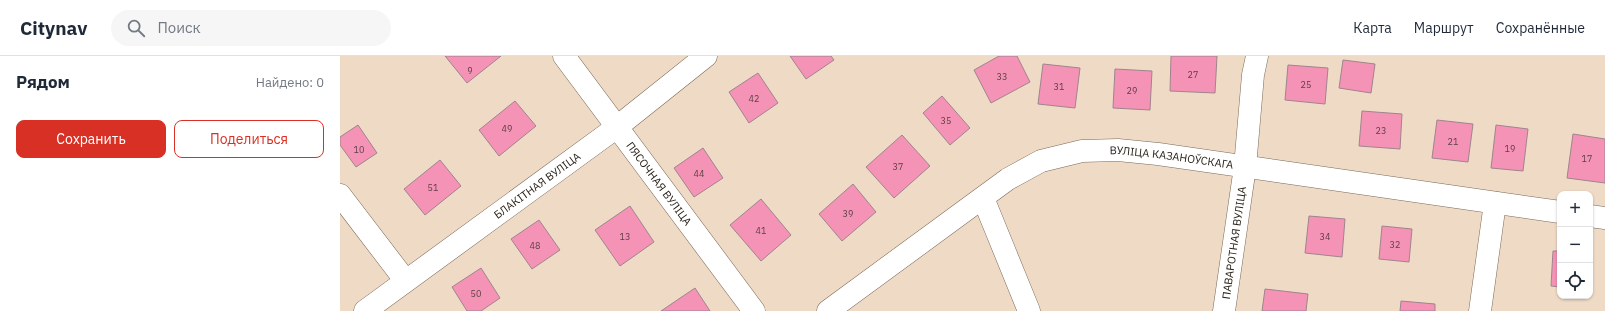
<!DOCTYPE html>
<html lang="ru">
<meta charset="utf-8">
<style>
body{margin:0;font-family:"IBM Plex Sans",sans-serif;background:#f6f6f7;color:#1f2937}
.controls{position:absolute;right:12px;bottom:12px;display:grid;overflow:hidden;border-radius:8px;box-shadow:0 1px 3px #0004}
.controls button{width:36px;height:36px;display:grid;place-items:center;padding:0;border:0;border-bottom:1px solid #e0e1e3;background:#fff;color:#1f2937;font:20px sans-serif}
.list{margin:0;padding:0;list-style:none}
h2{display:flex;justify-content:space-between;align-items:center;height:52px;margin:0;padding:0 16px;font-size:17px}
h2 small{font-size:13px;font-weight:400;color:#747a83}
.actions{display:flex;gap:8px;padding:12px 16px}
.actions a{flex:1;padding:9px 0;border:1px solid #d93025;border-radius:8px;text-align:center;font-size:14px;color:#d93025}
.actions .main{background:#d93025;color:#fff}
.icon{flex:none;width:22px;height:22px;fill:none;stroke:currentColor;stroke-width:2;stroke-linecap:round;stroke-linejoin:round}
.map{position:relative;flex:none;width:1265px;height:255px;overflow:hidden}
header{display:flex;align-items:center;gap:24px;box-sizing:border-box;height:56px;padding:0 20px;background:#fff;border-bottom:1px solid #e0e1e3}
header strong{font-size:19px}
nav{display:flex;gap:22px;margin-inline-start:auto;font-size:14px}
.search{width:280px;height:36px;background:#f6f6f7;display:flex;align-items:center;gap:10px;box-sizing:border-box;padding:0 14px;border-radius:22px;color:#747a83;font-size:15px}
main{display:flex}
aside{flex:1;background:#fff}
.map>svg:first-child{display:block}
.building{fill:#f593b7;stroke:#9f848d}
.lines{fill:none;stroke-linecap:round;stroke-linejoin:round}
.minor-casing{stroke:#7a6856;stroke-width:23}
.minor{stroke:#fff;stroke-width:22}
.labels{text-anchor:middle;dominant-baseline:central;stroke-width:4;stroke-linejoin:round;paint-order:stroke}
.number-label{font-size:9px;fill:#5c3e41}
.street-label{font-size:11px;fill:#29221a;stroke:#fce7d3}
</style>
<header>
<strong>Citynav</strong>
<div class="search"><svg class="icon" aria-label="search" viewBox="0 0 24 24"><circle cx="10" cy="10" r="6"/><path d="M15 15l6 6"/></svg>Поиск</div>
<nav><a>Карта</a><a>Маршрут</a><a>Сохранённые</a></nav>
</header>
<main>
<aside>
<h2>Рядом<small>Найдено: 0</small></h2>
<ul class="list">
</ul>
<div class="actions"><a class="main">Сохранить</a><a>Поделиться</a></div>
</aside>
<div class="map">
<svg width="1265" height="255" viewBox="0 0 1265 255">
<rect width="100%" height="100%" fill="#efdac6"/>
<path class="building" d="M105 0H161L127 27Z
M450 0H491L494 4 466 23Z
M659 0H677L690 26 651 47 634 14Z
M831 0H877L875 37 830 35Z
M1003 4 1035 8 1031 37 999 32Z
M703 8 740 12 735 52 698 48Z
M948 9 988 12 985 48 945 44Z
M775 13 812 15 810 54 773 52Z
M418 17 438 47 409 67 389 36Z
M602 40 630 72 610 89 583 57Z
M175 45 196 70 159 100 139 74Z
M1022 55 1062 58 1060 93 1019 90Z
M1097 64 1133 68 1128 106 1092 102Z
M18 69 37 97 16 111 0 89V81Z
M1156 69 1188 73 1183 115 1151 112Z
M1233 78 1265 83V127L1227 122Z
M562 79 590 110 554 142 526 111Z
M363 92 383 122 354 141 334 112Z
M100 104 121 130 85 159 64 133Z
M513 128 536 156 502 185 479 158Z
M421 143 451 179 421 205 390 169Z
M290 150 314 186 280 210 255 174Z
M969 160 1005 163 1002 201 965 197Z
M199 164 220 194 192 213 171 183Z
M1042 170 1072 173 1069 206 1039 203Z
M1213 195H1220V231L1211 230Z
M141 212 160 242 141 255H127L112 231Z
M355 232 370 255H321Z
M925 233 968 238 966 255H922Z
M1061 245 1095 248V255H1060Z"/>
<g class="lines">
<defs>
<g id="minor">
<path id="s1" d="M224 0 414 255"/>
<path d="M0 139 65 224"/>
<path d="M643 142 689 255"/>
<path d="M1250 160 1265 162"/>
<path id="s2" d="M25 255 277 71 366 0"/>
<path id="s3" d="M488 255 668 123 701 105 742 95 778 94 818 98 1220 156"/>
<path id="s4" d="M884 255 905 111 913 19 917 0"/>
<path d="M1140 255 1155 147"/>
</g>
</defs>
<use href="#minor" class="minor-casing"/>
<use href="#minor" class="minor"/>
</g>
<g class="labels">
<g class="number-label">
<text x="130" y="14">9</text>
<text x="853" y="18">27</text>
<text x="662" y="20">33</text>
<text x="966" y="28">25</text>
<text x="719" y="30">31</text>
<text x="792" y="34">29</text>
<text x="414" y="42">42</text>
<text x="606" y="64">35</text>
<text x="167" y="72">49</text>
<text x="1041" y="74">23</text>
<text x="1113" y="85">21</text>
<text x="1170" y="92">19</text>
<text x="19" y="93">10</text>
<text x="1247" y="102">17</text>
<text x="558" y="110">37</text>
<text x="359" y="117">44</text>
<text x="93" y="131">51</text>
<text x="508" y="157">39</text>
<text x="421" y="174">41</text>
<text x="285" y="180">13</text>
<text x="985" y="180">34</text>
<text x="1055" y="188">32</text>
<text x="195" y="189">48</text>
<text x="136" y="237">50</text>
</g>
<g class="street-label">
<text stroke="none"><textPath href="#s3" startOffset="393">ВУЛІЦА КАЗАНОЎСКАГА</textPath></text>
<text stroke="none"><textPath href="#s1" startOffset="159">ПЯСОЧНАЯ ВУЛІЦА</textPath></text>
<text stroke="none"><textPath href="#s2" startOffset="213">БЛАКІТНАЯ ВУЛІЦА</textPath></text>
<text stroke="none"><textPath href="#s4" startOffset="69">ПАВАРОТНАЯ ВУЛІЦА</textPath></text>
</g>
</g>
</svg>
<div class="controls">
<button>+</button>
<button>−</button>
<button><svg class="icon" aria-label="locate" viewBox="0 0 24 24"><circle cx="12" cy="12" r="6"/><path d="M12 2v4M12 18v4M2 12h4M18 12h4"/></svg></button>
</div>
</div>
</main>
